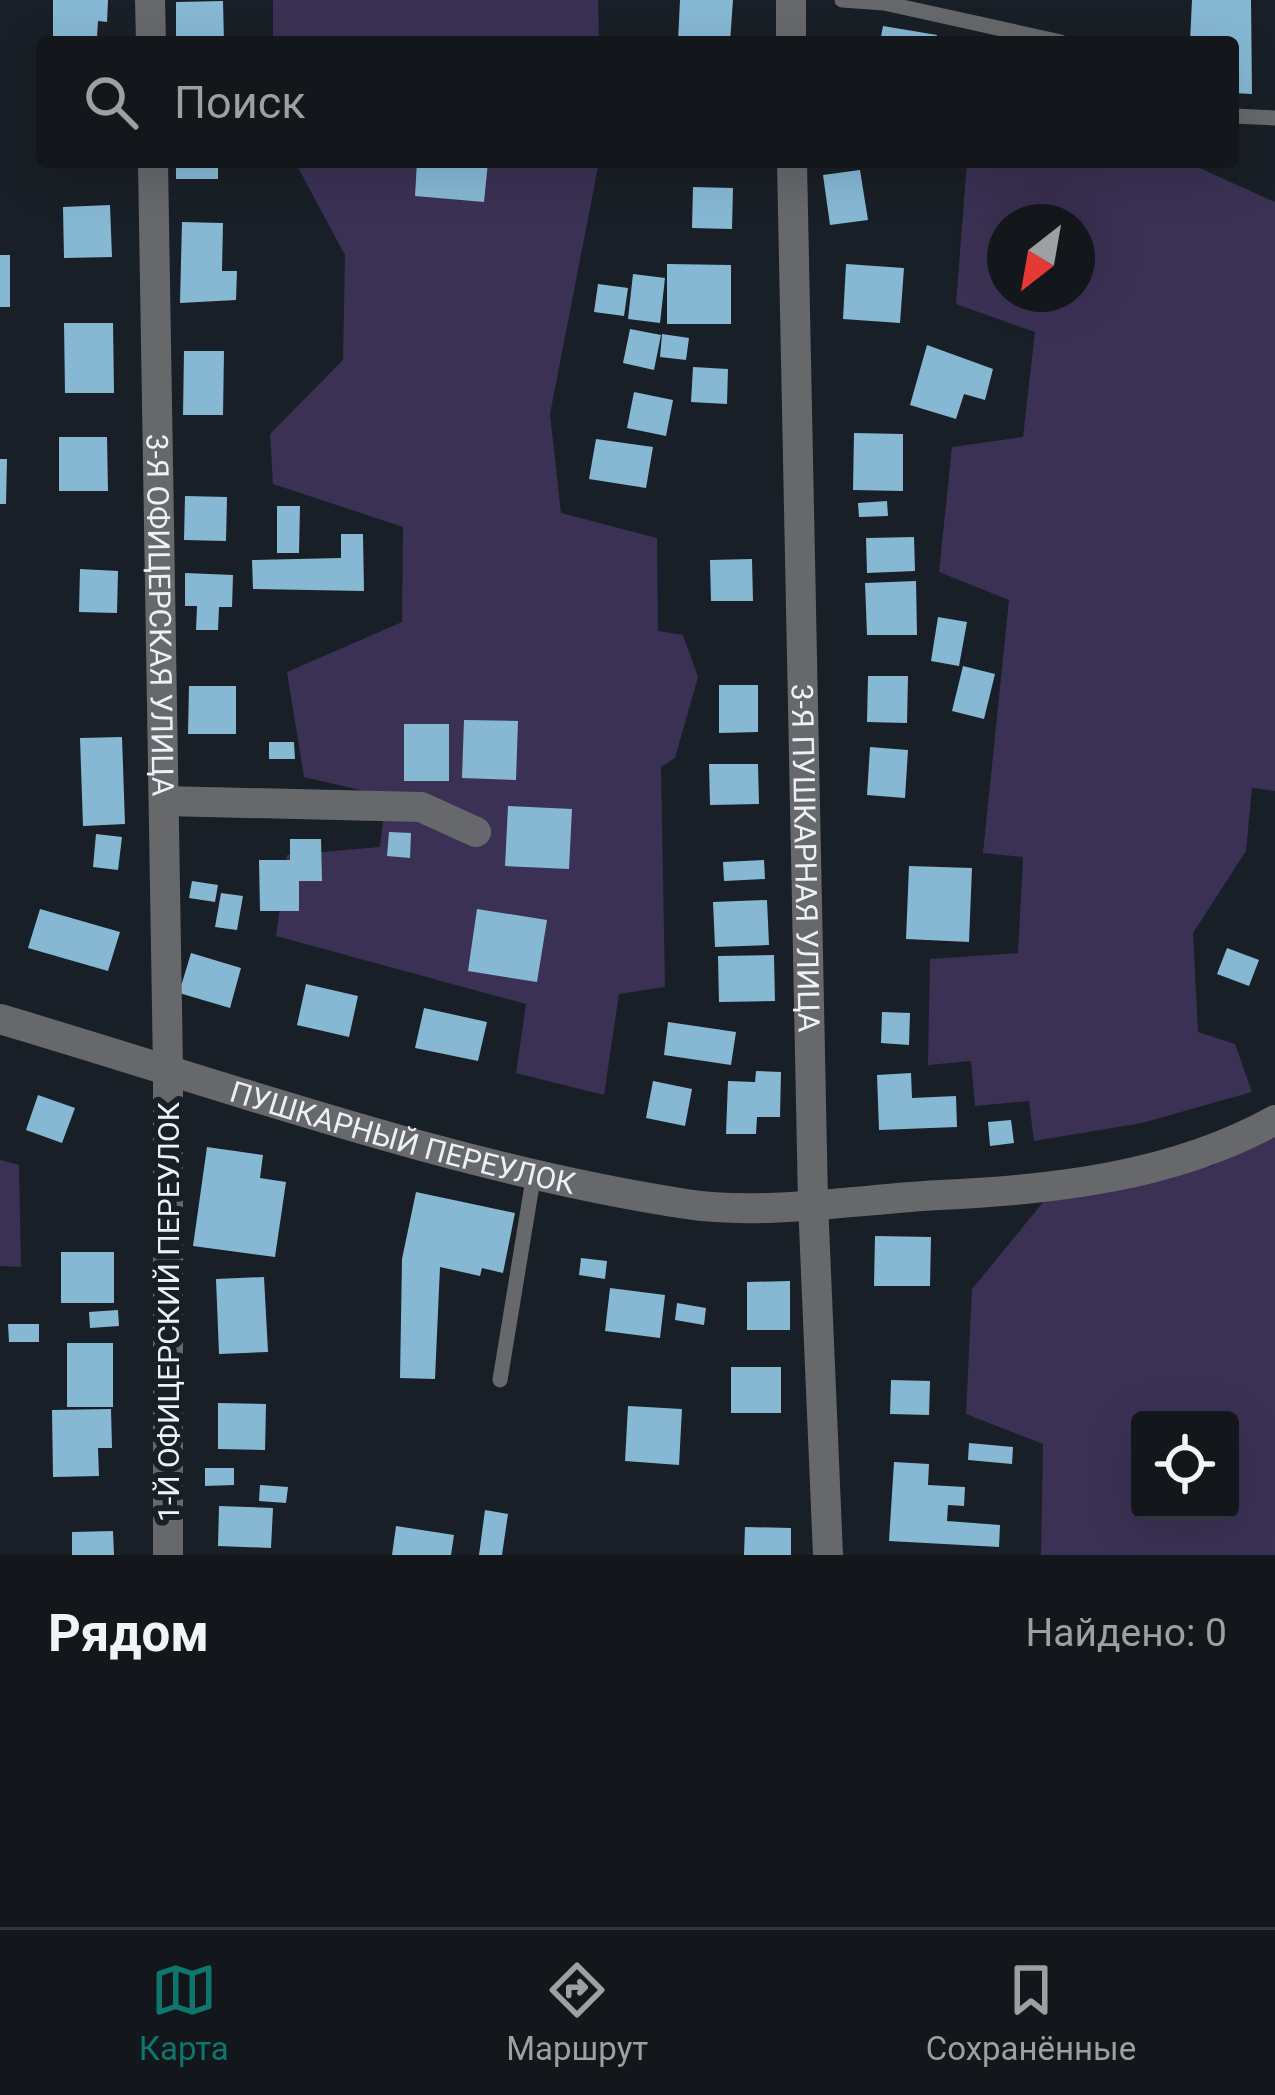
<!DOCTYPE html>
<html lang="ru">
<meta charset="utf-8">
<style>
body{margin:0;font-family:Roboto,sans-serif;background:#1c2025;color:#f1f3f6}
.controls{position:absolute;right:36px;bottom:36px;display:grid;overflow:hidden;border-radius:12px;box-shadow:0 12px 48px #0002}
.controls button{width:108px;height:108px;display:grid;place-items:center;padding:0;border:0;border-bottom:3px solid #32363b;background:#13171c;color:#f1f3f6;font:60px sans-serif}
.compass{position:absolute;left:987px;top:204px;width:108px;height:108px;border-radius:50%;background:#13171c;box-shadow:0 12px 48px #0002;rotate:211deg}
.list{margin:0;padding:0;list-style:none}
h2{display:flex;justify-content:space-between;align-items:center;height:156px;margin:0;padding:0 48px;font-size:51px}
h2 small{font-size:39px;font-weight:400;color:#9d9fa3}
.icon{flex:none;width:66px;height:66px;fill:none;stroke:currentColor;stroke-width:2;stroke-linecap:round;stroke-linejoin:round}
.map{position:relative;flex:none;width:1275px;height:1555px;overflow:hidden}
.search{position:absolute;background:#13171c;box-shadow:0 12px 48px #0002;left:36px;right:36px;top:36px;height:132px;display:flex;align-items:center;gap:30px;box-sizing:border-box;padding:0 42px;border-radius:12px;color:#9d9fa3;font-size:45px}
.sheet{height:372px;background:#13171c}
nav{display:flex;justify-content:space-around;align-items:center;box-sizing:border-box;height:168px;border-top:3px solid #32363b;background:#13171c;font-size:33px;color:#9d9fa3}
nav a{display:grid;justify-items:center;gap:6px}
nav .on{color:#0f766e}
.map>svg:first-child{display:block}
.green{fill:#3b3154;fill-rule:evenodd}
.building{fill:#86b8d4}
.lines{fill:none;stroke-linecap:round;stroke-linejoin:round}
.lane{stroke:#67686c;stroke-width:15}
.street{stroke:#67686c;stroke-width:30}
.labels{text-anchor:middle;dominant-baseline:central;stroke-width:12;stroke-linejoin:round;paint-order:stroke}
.street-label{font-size:30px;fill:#edf1f6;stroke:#191f26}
</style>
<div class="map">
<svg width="1275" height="1555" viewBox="0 0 1275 1555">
<rect width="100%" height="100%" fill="#191f26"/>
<path class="green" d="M273 0H598L599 42H273Z
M295 162H599L550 414 561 513 657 538 658 631 683 635 698 677 675 758 661 767 665 987 619 994 604 1095 516 1073 526 1004 276 936 287 855 380 847 386 796 304 777 287 672 402 622 403 527 273 484 270 434 343 360 345 255Z
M967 162H1186L1275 202V791L1252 788 1246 851 1193 933 1198 1032 1235 1044 1252 1092 1142 1123 1034 1141 1029 1101 975 1106 971 1061 928 1065 930 959 1018 953 1023 857 983 853 1009 600 939 572 952 447 1023 437 1035 332 956 304ZM1005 222H1077V294H1005Z
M1275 1132V1555H1041L1043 1444 966 1414 972 1289 1054 1189 1212 1166ZM1140 1420H1230V1510H1140Z
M0 1160 19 1165 21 1267 0 1266Z"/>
<path class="building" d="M53 0H108L107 22 98 21 97 37H53Z
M680 0H733L730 42H678Z
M1192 0H1251L1252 94 1233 93V42H1190Z
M223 1 224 42H176V2Z
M883 26 937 35 936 42H880Z
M176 162H218V179H176Z
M417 162H488L484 202 415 196Z
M860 170 868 220 830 225 823 175Z
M693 187 733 188 732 229 692 228Z
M110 205 112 257 64 258 63 207Z
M182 222 223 223 222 271H237L236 300 180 303Z
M0 255H10V307H0Z
M667 264 731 265V324H667Z
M846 264 904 268 900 323 843 319Z
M633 274 665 278 660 323 628 319Z
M598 284 628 288 624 316 594 312Z
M64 323H113L114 393H65Z
M630 329 661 335 654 370 623 363Z
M662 334 689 338 686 360 660 357Z
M927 345 993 369 985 400 964 394 956 419 910 405Z
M184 351H224L223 415H183Z
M693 367 728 369 727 404 691 402Z
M634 392 673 400 666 436 627 428Z
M854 433 903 434V491L853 490Z
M59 437H107L108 491H59Z
M596 439 653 447 646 488 589 479Z
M0 459H7L6 504H0Z
M185 496 227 497 226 541 184 540Z
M887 501 888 516 859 517 858 503Z
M277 506H300L299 553H277Z
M341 534H363L364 591 253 589 252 560 341 558Z
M914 537 915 571 867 573 866 538Z
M752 559 753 601H711L710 560Z
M80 569 118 571 117 613 79 612Z
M185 573 233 575 232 607H219L218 630H196L197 606H185Z
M916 581 917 635H867L865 583Z
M938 617 967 622 959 666 931 661Z
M963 666 995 674 984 719 952 711Z
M868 676H908L907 723 867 722Z
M719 685H758V732L719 733Z
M189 686H236V734H188Z
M464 720 518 721 516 780 462 778Z
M404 724H449V781H404Z
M122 737 125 824 83 826 80 738Z
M269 742H294L295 759H269Z
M870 747 908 750 905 798 867 795Z
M709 764H758L759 804 710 805Z
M508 806 572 809 569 869 505 866Z
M389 832 411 833 410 858 387 856Z
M96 834 122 837 118 870 93 867Z
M290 839H321L322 881H299V911H260L259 860H290Z
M764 860 765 879 724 881 723 862Z
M909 866 972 868 969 942 906 939Z
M192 881 218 885 215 902 189 898Z
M221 893 243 896 237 930 215 927Z
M767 900 769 945 715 947 713 902Z
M40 909 120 932 108 971 28 948Z
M477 909 547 920 537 982 468 971Z
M1227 948 1259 960 1249 986 1217 974Z
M191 953 241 968 230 1008 179 993Z
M774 955 775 1001 719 1002 718 956Z
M306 984 358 996 349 1037 297 1025Z
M424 1008 487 1022 478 1061 415 1048Z
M882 1012 910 1013 909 1045 881 1043Z
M668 1022 736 1032 731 1065 664 1055Z
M756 1071 781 1072 780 1117H757L756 1134H726L728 1081 755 1082Z
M911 1073 912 1098 956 1096 957 1127 879 1130 877 1075Z
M653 1081 692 1089 685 1126 646 1118Z
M38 1095 75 1108 62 1143 26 1130Z
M1011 1120 1014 1143 990 1146 988 1122Z
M207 1147 263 1155 260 1178 286 1182 275 1257 193 1246Z
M416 1192 515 1213 503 1273 482 1268 480 1276 440 1267 435 1379 400 1378 402 1259Z
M875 1236 931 1237 930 1286H874Z
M61 1252H114V1303H61Z
M581 1258 607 1261 605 1279 579 1275Z
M264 1277 268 1352 219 1354 216 1279Z
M790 1281V1330H747V1282Z
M610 1288 665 1295 660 1338 605 1331Z
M677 1303 706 1308 704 1325 675 1320Z
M118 1310 119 1326 90 1328 89 1312Z
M8 1324H39V1342H9Z
M67 1343H113V1407H67Z
M731 1367H781V1413H731Z
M891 1380 930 1381 929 1415 890 1414Z
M218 1403 266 1404 265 1450 218 1449Z
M628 1406 682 1409 679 1465 625 1461Z
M111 1409 112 1448H98L99 1476 53 1477 52 1410Z
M969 1443 1013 1447 1012 1464 968 1460Z
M894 1462 929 1464 928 1485 965 1487 964 1506 948 1505 947 1521 1000 1525 999 1547 889 1541Z
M205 1468H234V1485L205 1486Z
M260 1485 288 1487 286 1503 259 1501Z
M219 1506 273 1508 271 1548 218 1546Z
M485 1510 508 1514 502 1555H479Z
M396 1526 454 1535 451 1555H392Z
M745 1527 791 1528V1555H744Z
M113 1531 114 1555H72V1532Z"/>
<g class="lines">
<path class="lane" d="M842 0 884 3 1061 42
M1233 116 1275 118
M500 1380 534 1173"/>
<g class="street">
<path d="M150 0 151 42"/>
<path d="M791 0V42"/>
<path id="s1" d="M153 162 168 1069V1555"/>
<path id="s2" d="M792 162 813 1202 828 1555"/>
<path d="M164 801 421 807 476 832"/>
<path id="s3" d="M0 1019C224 1085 456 1169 686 1204 763 1216 861 1199 940 1195 1054 1190 1174 1176 1275 1120"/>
</g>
</g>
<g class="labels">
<g class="street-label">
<text stroke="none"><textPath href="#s1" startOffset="453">3-Я ОФИЦЕРСКАЯ УЛИЦА</textPath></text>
<text stroke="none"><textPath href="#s2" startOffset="696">3-Я ПУШКАРНАЯ УЛИЦА</textPath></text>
<text stroke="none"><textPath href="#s3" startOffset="420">ПУШКАРНЫЙ ПЕРЕУЛОК</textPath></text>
<text transform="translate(168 1312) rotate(-90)">1-Й ОФИЦЕРСКИЙ ПЕРЕУЛОК</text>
</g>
</g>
</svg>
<div class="controls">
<button><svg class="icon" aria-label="locate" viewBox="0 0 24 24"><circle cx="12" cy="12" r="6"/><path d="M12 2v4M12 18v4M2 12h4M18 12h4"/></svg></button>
</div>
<svg class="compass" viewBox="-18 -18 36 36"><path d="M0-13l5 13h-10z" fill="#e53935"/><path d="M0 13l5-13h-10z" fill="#9d9fa3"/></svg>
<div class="search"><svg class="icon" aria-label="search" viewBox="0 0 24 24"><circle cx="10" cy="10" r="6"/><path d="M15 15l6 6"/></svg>Поиск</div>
</div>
<section class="sheet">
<h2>Рядом<small>Найдено: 0</small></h2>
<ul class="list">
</ul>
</section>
<nav>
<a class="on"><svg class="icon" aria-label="map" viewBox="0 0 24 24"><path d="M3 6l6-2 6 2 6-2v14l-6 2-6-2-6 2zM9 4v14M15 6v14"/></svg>Карта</a>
<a><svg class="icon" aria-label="directions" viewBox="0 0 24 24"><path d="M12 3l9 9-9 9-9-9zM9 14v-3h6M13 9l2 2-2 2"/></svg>Маршрут</a>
<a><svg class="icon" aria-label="saved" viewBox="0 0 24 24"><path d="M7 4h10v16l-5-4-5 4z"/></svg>Сохранённые</a>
</nav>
